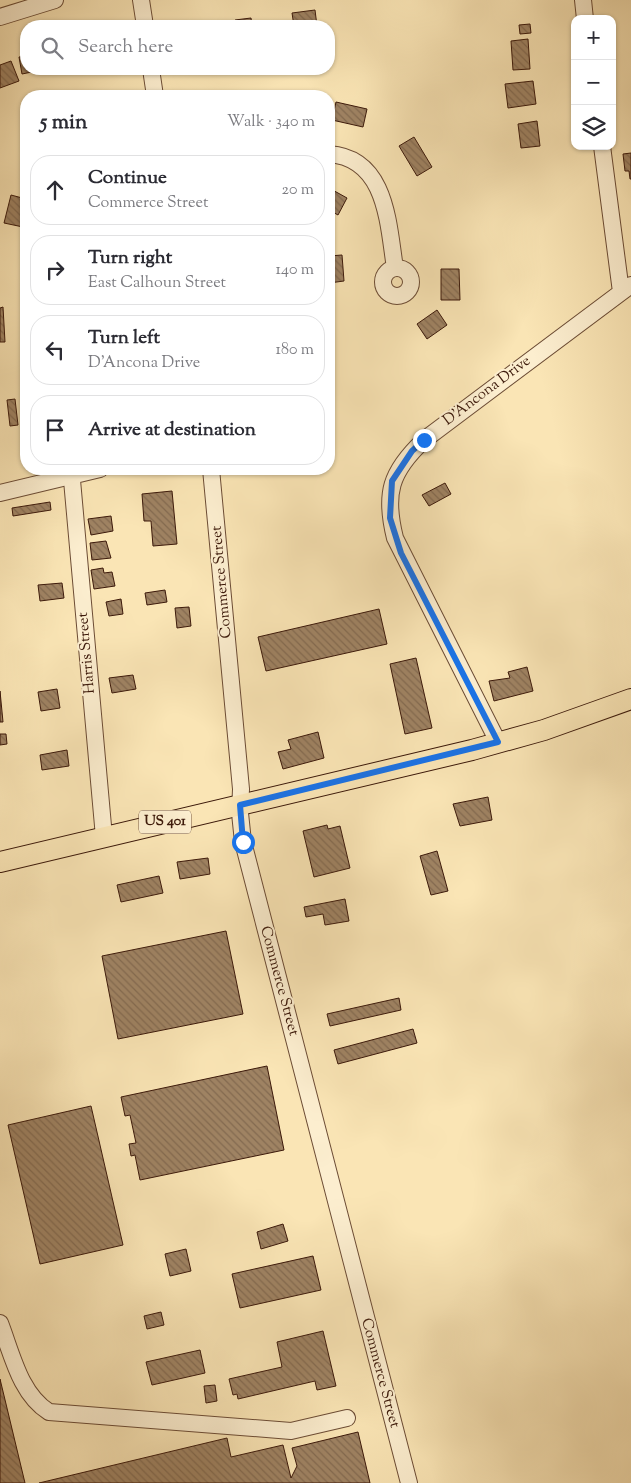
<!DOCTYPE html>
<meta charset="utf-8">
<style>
body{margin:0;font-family:"Sorts Mill Goudy",serif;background:#f7f7f7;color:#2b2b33}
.controls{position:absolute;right:15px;top:15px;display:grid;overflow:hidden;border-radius:10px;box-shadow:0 1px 4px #0004}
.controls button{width:45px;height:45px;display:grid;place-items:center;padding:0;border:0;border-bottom:1px solid #e1e1e2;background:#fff;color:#2b2b33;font:25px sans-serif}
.stop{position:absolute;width:15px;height:15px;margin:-11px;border:4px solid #1a73e8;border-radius:50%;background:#fff}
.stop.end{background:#1a73e8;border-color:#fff;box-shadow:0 1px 5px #0008}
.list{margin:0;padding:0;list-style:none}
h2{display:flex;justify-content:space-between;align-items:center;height:65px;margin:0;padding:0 20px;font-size:21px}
h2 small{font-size:16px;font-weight:400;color:#7c7c81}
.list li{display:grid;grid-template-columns:32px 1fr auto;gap:15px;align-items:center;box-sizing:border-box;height:70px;margin:0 10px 10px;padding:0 10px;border:1px solid #e1e1e2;border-radius:20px}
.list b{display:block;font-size:19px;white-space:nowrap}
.list p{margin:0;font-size:16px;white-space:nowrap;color:#7c7c81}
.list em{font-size:16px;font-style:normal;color:#7c7c81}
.icon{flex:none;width:28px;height:28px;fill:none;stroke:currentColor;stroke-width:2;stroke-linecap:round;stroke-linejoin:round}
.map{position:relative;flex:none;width:631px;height:1483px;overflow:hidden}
.search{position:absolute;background:#fff;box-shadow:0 1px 4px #0004;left:20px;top:20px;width:315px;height:55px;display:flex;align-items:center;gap:12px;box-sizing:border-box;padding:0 18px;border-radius:20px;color:#7c7c81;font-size:19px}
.panel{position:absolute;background:#fff;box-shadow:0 1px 4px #0004;left:20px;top:90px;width:315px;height:385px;border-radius:20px}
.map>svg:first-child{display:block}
.building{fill:url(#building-back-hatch);stroke:#3c190a}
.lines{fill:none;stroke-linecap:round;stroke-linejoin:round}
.minor-casing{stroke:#6c4c35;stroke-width:18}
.major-casing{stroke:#3c190a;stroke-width:22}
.minor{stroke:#fceecf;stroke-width:16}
.major{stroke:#fae5b5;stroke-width:20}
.route{stroke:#1a73e8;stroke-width:6}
.labels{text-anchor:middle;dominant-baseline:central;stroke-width:4;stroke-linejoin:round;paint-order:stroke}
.shield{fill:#fceecf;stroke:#765945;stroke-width:1}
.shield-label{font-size:14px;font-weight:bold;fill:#3c190a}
.street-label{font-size:15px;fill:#3c190a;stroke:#fceecf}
</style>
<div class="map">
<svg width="631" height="1483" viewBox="0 0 631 1483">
<defs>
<pattern id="building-back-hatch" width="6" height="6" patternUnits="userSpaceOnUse" patternTransform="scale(1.25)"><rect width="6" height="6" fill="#9f8363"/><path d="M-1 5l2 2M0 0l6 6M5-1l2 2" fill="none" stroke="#836a50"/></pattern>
</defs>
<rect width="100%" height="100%" fill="#fae5b5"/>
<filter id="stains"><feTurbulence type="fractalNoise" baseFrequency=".004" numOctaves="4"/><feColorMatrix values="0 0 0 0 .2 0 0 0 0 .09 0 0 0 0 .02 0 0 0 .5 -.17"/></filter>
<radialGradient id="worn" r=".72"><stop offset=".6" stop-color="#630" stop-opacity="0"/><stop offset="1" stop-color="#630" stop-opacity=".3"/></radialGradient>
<path class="building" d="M315 10 317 26H294L292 13Z
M251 18 252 26H236L235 20Z
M530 24 531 33 520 34 519 25Z
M528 39 530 69 513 70 511 41Z
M26 56V69H46L22 74 19 57Z
M11 61 19 81 0 88V65Z
M533 81 536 104 508 108 505 84Z
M336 102 367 109 363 127 332 120Z
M537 121 540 146 521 148 518 124Z
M414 137 432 167 417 176 399 146Z
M631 153V179H630L629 171H625L623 154Z
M329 188 347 198 338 215 329 210Z
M11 195 26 199 23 227 4 223Z
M342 255 344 281 329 283V256Z
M441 269H459L460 300H441Z
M3 307 5 342H0V308Z
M437 310 447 325 427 339 417 324Z
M24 337H26V375H25Z
M15 399 18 425 10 426 7 400Z
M445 483 451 494 429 506 422 495Z
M172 491 177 544 153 546 151 521H144L142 494Z
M50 502 51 510 13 516 12 508Z
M111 516 113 531 91 535 88 519Z
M106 541 111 558 92 560 90 543Z
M103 568 104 573 112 572 115 586 94 589 91 570Z
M62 583 64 598 40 601 38 585Z
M165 590 167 602 147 605 145 593Z
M121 599 123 614 109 616 106 602Z
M189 607 191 626 177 628 175 608Z
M379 609 387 644 266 671 258 637Z
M416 658 432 728 405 734 390 664Z
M527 667 533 691 494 701 489 681 510 678 508 672Z
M133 675 136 689 112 693 109 678Z
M57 689 60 708 41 711 38 692Z
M0 691 3 722H0Z
M318 732 324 758 283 769 278 752 291 749 288 740Z
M0 734H6L7 744 0 745Z
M67 750 69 766 42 770 40 755Z
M488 797 492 820 460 826 453 804Z
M327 825 328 829 340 826 350 868 314 877 303 831Z
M437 851 448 891 431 895 420 856Z
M208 858 210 874 180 879 177 862Z
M159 876 163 893 121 902 117 885Z
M345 899 349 921 325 925 323 914 306 917 304 907Z
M226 931 243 1014 118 1039 102 956Z
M399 998 401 1010 330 1026 327 1014Z
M413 1029 417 1043 338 1064 334 1050Z
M267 1066 284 1150 140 1180 135 1155 131 1156 129 1144 136 1143 130 1115 125 1116 121 1097Z
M91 1106 123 1245 40 1264 8 1125Z
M283 1224 288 1241 261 1249 257 1232Z
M186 1249 191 1271 170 1276 165 1254Z
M313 1256 321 1290 240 1308 232 1274Z
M161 1312 164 1325 147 1329 144 1316Z
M323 1331 336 1386 317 1390 315 1381 238 1399 237 1394 233 1395 229 1379 282 1367 277 1342Z
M200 1350 205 1373 152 1385 146 1362Z
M0 1379 25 1483H0Z
M215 1385 217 1401 206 1403 204 1386Z
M358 1432 370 1483H39L227 1438 231 1457 283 1445 291 1478 297 1466 292 1448Z"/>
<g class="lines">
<defs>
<path id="minor" d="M141 0 145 26
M583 0 585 19
M0 17 55 0
M151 69 155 96
M602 146 621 292
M329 154C387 158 388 224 395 268
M383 282a14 14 0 1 1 28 0a14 14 0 1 1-28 0Z
M71 469 104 837
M211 469 241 789 240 813 243 842 409 1483
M0 493 100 469
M498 742 395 538C384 494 390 472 424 440L631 285
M0 1323C12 1354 20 1394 49 1412L291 1431 347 1418"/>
<path id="major" d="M0 862 472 750 544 730 631 699"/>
</defs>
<use href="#minor" class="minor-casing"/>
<use href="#major" class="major-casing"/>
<use href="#minor" class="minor"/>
<use href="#major" class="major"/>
</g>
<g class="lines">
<path class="route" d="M243 842 240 805 498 742 401 553 390 518 392 481 412 451 424 440"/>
</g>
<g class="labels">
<rect class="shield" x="139" y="810.5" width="52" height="23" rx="4"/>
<g class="shield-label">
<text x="165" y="822">US 401</text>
</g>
<g class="street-label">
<text transform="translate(487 391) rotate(-37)">D'Ancona Drive</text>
<text transform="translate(222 582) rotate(-95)">Commerce Street</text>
<text transform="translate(87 653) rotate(-95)">Harris Street</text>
<text transform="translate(279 981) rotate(75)">Commerce Street</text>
<text transform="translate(380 1373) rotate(75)">Commerce Street</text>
</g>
</g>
<rect width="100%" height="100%" filter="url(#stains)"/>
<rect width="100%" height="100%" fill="url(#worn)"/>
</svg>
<div class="controls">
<button>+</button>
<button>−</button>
<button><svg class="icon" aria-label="layers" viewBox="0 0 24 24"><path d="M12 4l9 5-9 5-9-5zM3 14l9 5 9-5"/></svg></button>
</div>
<div class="stop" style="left:243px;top:842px"></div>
<div class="stop end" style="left:424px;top:440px"></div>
<div class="search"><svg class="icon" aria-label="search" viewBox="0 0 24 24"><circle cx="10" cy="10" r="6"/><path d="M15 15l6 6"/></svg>Search here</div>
<section class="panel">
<h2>5 min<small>Walk · 340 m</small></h2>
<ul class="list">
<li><svg class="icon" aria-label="ahead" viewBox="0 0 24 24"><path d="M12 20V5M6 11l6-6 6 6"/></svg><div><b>Continue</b><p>Commerce Street</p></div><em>20 m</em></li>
<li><svg class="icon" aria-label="right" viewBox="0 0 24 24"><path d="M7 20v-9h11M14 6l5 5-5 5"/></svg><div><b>Turn right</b><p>East Calhoun Street</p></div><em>140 m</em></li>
<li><svg class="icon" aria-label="left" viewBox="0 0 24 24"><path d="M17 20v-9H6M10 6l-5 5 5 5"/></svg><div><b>Turn left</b><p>D'Ancona Drive</p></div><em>180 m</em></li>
<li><svg class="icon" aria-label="arrive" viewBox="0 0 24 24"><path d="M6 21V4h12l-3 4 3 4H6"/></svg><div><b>Arrive at destination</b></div></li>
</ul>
</section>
</div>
